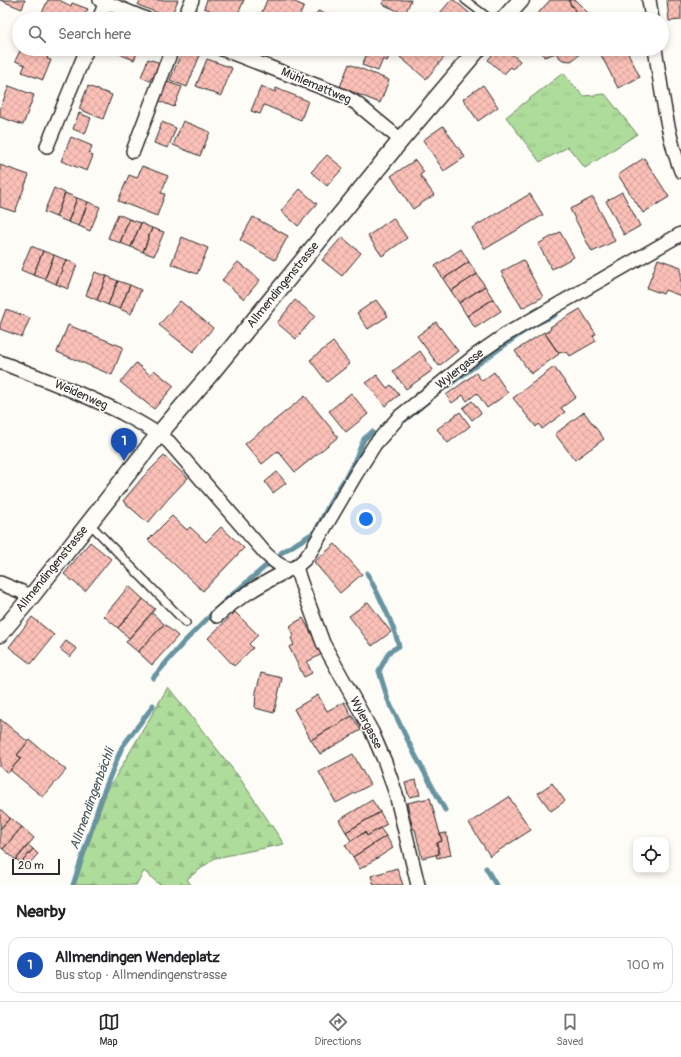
<!DOCTYPE html>
<meta charset="utf-8">
<style>
body{margin:0;font-family:Pangolin,sans-serif;background:#f6f6f6;color:#202124}
.controls{position:absolute;right:12px;bottom:12px;display:grid;overflow:hidden;border-radius:8px;box-shadow:0 2px 6px #0003}
.controls button{width:36px;height:36px;display:grid;place-items:center;padding:0;border:0;border-bottom:1px solid #e0e0e0;background:#fff;color:#202124;font:20px sans-serif}
.scale{position:absolute;left:12px;bottom:10px;width:48px;box-sizing:border-box;padding-left:4px;border:2px solid #2b2b2b;border-top:0;font-size:11px;line-height:14px;white-space:nowrap;color:#2b2b2b;-webkit-text-stroke:3px #fdfcf7;paint-order:stroke}
.you{position:absolute;left:366px;top:519px;width:14px;height:14px;margin:-10px;border:3px solid #fff;border-radius:50%;background:#1a73e8;box-shadow:0 0 0 6px #1a73e833}
.badge{display:grid;place-items:center;width:26px;height:26px;border-radius:50%;background:#2b2b2b;color:#fff;font-size:13px;font-weight:700}
.pin{position:absolute;translate:-50% -33px;filter:drop-shadow(0 1px 2px #0008)}
.pin::after{content:'';position:absolute;top:21px;width:14px;height:12px;background:inherit;clip-path:polygon(0 0,100% 0,50% 100%)}
.list{margin:0;padding:0;list-style:none}
h2{display:flex;justify-content:space-between;align-items:center;height:52px;margin:0;padding:0 16px;font-size:17px}
h2 small{font-size:13px;font-weight:400;color:#757577}
.list li{display:grid;grid-template-columns:26px 1fr auto;gap:12px;align-items:center;box-sizing:border-box;height:56px;margin:0 8px 8px;padding:0 8px;border:1px solid #e0e0e0;border-radius:12px}
.list b{display:block;font-size:15px;white-space:nowrap}
.list p{margin:0;font-size:13px;white-space:nowrap;color:#757577}
.list em{font-size:13px;font-style:normal;color:#757577}
.icon{flex:none;width:22px;height:22px;fill:none;stroke:currentColor;stroke-width:2;stroke-linecap:round;stroke-linejoin:round}
.map{position:relative;flex:none;width:681px;height:885px;overflow:hidden}
.search{position:absolute;background:#fff;box-shadow:0 2px 6px #0003;left:12px;right:12px;top:12px;height:44px;display:flex;align-items:center;gap:10px;box-sizing:border-box;padding:0 14px;border-radius:22px;color:#757577;font-size:15px}
.sheet{height:116px;background:#fff}
nav{display:flex;justify-content:space-around;align-items:center;box-sizing:border-box;height:56px;border-top:1px solid #e0e0e0;background:#fff;font-size:11px;color:#757577}
nav a{display:grid;justify-items:center;gap:2px}
nav .on{color:#2b2b2b}
.map>svg:first-child{display:block}
.grass{fill:url(#grass-tufts);stroke:#6c8463}
.forest{fill:url(#forest-firs);stroke:#6c8463}
.lines{fill:none;stroke-linecap:round;stroke-linejoin:round}
.stream{stroke:#6894a2;stroke-width:5}
.building{fill:url(#building-cross-hatch);stroke:#2b2b2b}
.service-casing{stroke:#2b2b2b;stroke-width:10}
.minor-casing{stroke:#2b2b2b;stroke-width:16}
.tertiary-casing{stroke:#2b2b2b;stroke-width:19}
.service{stroke:#fdfcf7;stroke-width:7}
.minor{stroke:#fdfcf7;stroke-width:13}
.tertiary{stroke:#fdfcf7;stroke-width:16}
.labels{text-anchor:middle;dominant-baseline:central;stroke-width:3.5;stroke-linejoin:round;paint-order:stroke}
.street-label{font-size:12px;fill:#2b2b2b;stroke:#fdfcf7}
.water-label{font-size:13px;font-style:italic;fill:#44575d;stroke:#fdfcf7}
</style>
<div class="map">
<svg width="681" height="885" viewBox="0 0 681 885">
<defs>
<pattern id="grass-tufts" width="24" height="20" patternUnits="userSpaceOnUse"><rect width="24" height="20" fill="#aedc9b"/><path d="M3 7l-1-3M5 7V3M7 7l1-3M15 17l-1-3M17 17v-4M19 17l1-3" fill="none" stroke="#96bd86"/></pattern>
<pattern id="forest-firs" width="22" height="20" patternUnits="userSpaceOnUse"><rect width="22" height="20" fill="#aedc9b"/><path d="M5 1l3.5 6h-7zM16 11l3.5 6h-7z" fill="#96bd86"/></pattern>
<pattern id="building-cross-hatch" width="8" height="8" patternUnits="userSpaceOnUse"><rect width="8" height="8" fill="#fbc0b7"/><path d="M0 0l8 8M0 8l8-8" fill="none" stroke="#d7a59e"/></pattern>
</defs>
<rect width="100%" height="100%" fill="#fdfcf7"/>
<filter id="ink" filterUnits="userSpaceOnUse"><feTurbulence type="fractalNoise" baseFrequency=".025" numOctaves="2"/><feDisplacementMap in="SourceGraphic" scale="8" xChannelSelector="R" yChannelSelector="G"/><feConvolveMatrix kernelMatrix="1 2 1 2 8 2 1 2 1" color-interpolation-filters="sRGB"/></filter>
<g filter="url(#ink)">
<path class="grass" d="M563 73 583 96 605 94 637 134 585 168 568 147 540 162 506 117Z"/>
<path class="forest" d="M168 687 239 777 284 844 215 858 187 879 191 885H160L144 871 136 885H75L106 793Z"/>
<g class="lines">
<path class="stream" d="M446 387 520 334 536 324 555 315
M405 420 428 401
M281 553 315 532 333 497 346 477 354 462 364 439 372 432
M367 573C379 596 392 620 399 646L389 652 379 671 388 700 414 753 445 810
M153 678 183 643 225 601 267 565
M486 868 496 885
M73 885 102 796 122 747 153 706V705"/>
</g>
<path class="building" d="M0 0H25L22 9Z
M48 0H59L71 6 72 3 88 9 83 19H44L40 17Z
M140 0H178L170 18 138 5Z
M207 0H244L236 19H232L204 8Z
M267 0H290L304 6 298 19H259Z
M384 0H411L405 14 382 4Z
M451 0H454L475 18 474 19H435Z
M550 0H570L569 1 571 6H573L576 14 577 13 580 19 584 17 585 19H568L561 16 552 19H533Z
M570 0H575L590 15 580 19 577 13 576 14 573 6H571L569 1Z
M667 0H681V20L669 21Z
M318 11 336 19H314Z
M107 14 118 19H105Z
M561 16 568 19H552L554 17Z
M21 49H51L47 59 51 60 43 80 22 72 25 65 15 61Z
M107 49H139L134 60Z
M183 49 200 55 187 87 170 80Z
M329 49H342L340 54Z
M369 49H392L387 61 383 59 378 71 362 65Z
M407 49H440L446 55 426 79 400 57Z
M502 49H506L520 61 513 69 511 67 504 74 488 60 496 50 499 52Z
M541 49H553L556 53 544 57Z
M553 49H580L578 56 571 61 563 60 560 58Z
M609 49H631L627 51 640 77 618 88 600 53Z
M148 59 161 63 155 78 152 77 150 81 141 77Z
M207 59 232 68 221 96 196 86Z
M349 64 389 80 380 103 340 87Z
M167 82 182 87 174 107 159 101Z
M483 85 498 107 478 121 463 99Z
M9 86 34 95 23 125 0 117V109Z
M88 86 112 95 103 119 79 109Z
M261 86 275 92 276 88 308 101 301 120 264 105 260 114 251 111Z
M79 113 91 118 85 134 73 129Z
M183 121 210 132 200 156 173 145Z
M162 122 176 128 168 148 154 143Z
M443 126 465 157 444 171 423 140Z
M71 137 92 146 89 154 93 156 87 171 61 161Z
M327 155 343 168 327 186 311 172Z
M644 158 669 197 643 213 618 175Z
M415 160 424 172 420 175 434 195 413 209 391 176Z
M0 165 29 175 15 212 0 207Z
M142 166 168 176 161 193 165 194 157 216 118 201 129 175 137 178Z
M54 188 65 193 56 217 44 212Z
M300 189 317 204 298 226 281 211Z
M622 192 640 226 624 235 606 201Z
M65 193 77 198 68 222 56 217Z
M530 194 543 215 485 249 472 228Z
M593 197 615 241 592 252 570 209Z
M77 198 88 202 79 226 68 222Z
M88 202 100 207 90 231 79 226Z
M118 214 129 219 120 243 108 238Z
M253 217 288 236 275 260 240 240Z
M393 218 407 238 382 256 368 236Z
M129 219 141 223 131 247 120 243Z
M141 223 152 228 143 252 131 247Z
M152 228 164 232 154 256 143 252Z
M560 232 574 257 552 269 538 244Z
M182 237 208 248 197 274 171 264Z
M342 237 361 253 342 276 322 260Z
M31 246 43 251 33 275 21 270Z
M461 249 469 262 443 279 435 266Z
M43 251 54 255 45 279 33 275Z
M54 255 66 260 56 284 45 279Z
M658 259 681 267V296L665 290 663 294 647 288Z
M66 260 77 264 68 289 56 284Z
M523 260 543 297 522 308 501 272Z
M238 262 260 280 244 299 222 280Z
M469 262 477 274 451 291 443 279Z
M95 272 107 276 97 300 86 295Z
M477 274 485 286 459 303 451 291Z
M107 276 118 281 108 305 97 300Z
M118 281 130 285 120 309 108 305Z
M130 285 141 290 131 314 120 309Z
M485 286 493 299 467 316 459 303Z
M493 299 501 311 475 328 467 316Z
M295 300 315 316 296 339 277 323Z
M376 300 388 316 368 329 357 313Z
M180 301 213 328 193 352 159 325Z
M6 309 30 318 22 337 0 329V325Z
M580 309 596 334 593 336 596 341 570 356 568 353 557 351 545 333 551 329 550 327Z
M436 322 458 351 439 366 417 336Z
M68 325 123 347 112 375 57 352Z
M544 332 559 354 531 374 515 351Z
M333 342 350 364 327 382 310 360Z
M420 351 433 370 406 389 393 371Z
M136 363 150 375 154 370 174 386 154 409 120 382Z
M554 367 576 397 561 408 565 412 542 429 539 424 536 427 513 398Z
M494 372 508 393 487 408 477 393 467 401 463 395 452 403 446 395 476 373 482 381Z
M377 375 387 388 391 385 399 395 385 406 366 383Z
M351 393 368 414 346 432 329 411Z
M305 396 338 437 295 472 278 451 262 464 245 444Z
M472 401 481 413 472 420 463 408Z
M460 412 470 426 448 443 437 429Z
M584 412 604 439 575 460 555 434Z
M164 456 188 478 168 499 148 523 123 501 143 477Z
M277 472 286 483 273 493 265 482Z
M172 516 187 530 190 527 206 542 221 527 244 548 203 591 148 540Z
M90 542 111 559 85 591 64 574Z
M335 544 362 574 340 593 314 562Z
M129 586 143 599 118 628 104 616Z
M143 599 155 609 129 638 118 628Z
M368 602 391 632 372 646 349 616Z
M235 612 258 635 249 644 253 648 234 666 208 638Z
M152 613 164 624 138 652 126 642Z
M32 617 54 635 31 664 9 647Z
M303 618 322 654 307 662 312 673 304 677 289 647 294 645 291 638 294 636 290 628 291 625Z
M164 624 178 636 152 665 138 652Z
M66 641 77 649 70 657 60 649Z
M261 673 282 678 274 713 255 708 256 692Z
M318 695 327 711 344 702 352 716 311 740 294 709Z
M352 716 361 730 320 754 311 740Z
M0 719 28 742 17 755 21 758 8 773 0 767Z
M30 740 66 770 43 797 10 770 21 758 17 755Z
M353 754 370 785 336 803 319 772Z
M416 780 420 795 409 797 405 783Z
M552 783 565 801 551 811 538 793Z
M509 797 531 830 490 856 469 823Z
M430 798 442 841 437 843 439 854 422 858 415 829H413L407 803Z
M372 800 380 812 346 832 339 820Z
M0 809 10 818 0 829Z
M380 812 387 824 367 836 365 832 351 841 346 832Z
M10 818 22 827 3 849 0 847V829Z
M22 827 34 838 16 860 3 849Z
M380 828 386 836 353 857 345 845 365 832 367 836Z
M446 833 451 855 437 858 436 855 439 854 437 843 442 841 440 834Z
M386 836 393 848 360 869 353 857Z
M28 845 33 849 21 863 16 859Z
M33 849 38 854 26 867 21 863Z
M397 868 403 885H374L371 876Z"/>
<g class="lines">
<defs>
<path id="service" d="M465 0 490 19
M89 523 186 623"/>
<path id="minor" d="M100 0 146 19
M649 0 652 19
M99 19 106 2
M184 19 192 0
M222 49 344 96 356 103 401 140
M655 49C662 90 666 132 681 171
M47 146 87 49
M133 151 172 49
M0 362C41 378 82 393 122 413 138 422 154 430 169 442L266 554C274 561 279 566 290 569
M296 567 300 580 323 643 372 732 385 762 396 794 418 885
M0 583 22 592 31 597
M217 616C239 596 264 583 290 569L296 567 305 559 311 551 356 474 375 444 399 417 476 355 505 335 681 234"/>
<path id="tertiary" d="M504 19 521 0
M0 634 31 597 159 434 212 372 401 140 478 49"/>
</defs>
<use href="#service" class="service-casing"/>
<use href="#minor" class="minor-casing"/>
<use href="#tertiary" class="tertiary-casing"/>
<use href="#service" class="service"/>
<use href="#minor" class="minor"/>
<use href="#tertiary" class="tertiary"/>
</g>
</g>
<g class="labels">
<g class="street-label">
<text transform="translate(316 86) rotate(23)">Mühlemattweg</text>
<text transform="translate(283 285) rotate(-51)">Allmendingenstrasse</text>
<text transform="translate(460 369) rotate(-38)">Wylergasse</text>
<text transform="translate(81 395) rotate(24)">Weidenweg</text>
<text transform="translate(52 569) rotate(-51)">Allmendingenstrasse</text>
<text transform="translate(366 723) rotate(63)">Wylergasse</text>
</g>
<g class="water-label">
<text transform="translate(92 799) rotate(-70)">Allmendingenbächli</text>
</g>
</g>
</svg>
<div class="controls">
<button><svg class="icon" aria-label="locate" viewBox="0 0 24 24"><circle cx="12" cy="12" r="6"/><path d="M12 2v4M12 18v4M2 12h4M18 12h4"/></svg></button>
</div>
<div class="scale">20 m</div>
<div class="you"></div>
<div class="pin badge" style="left:124px;top:461px;background:#1a4fb4">1</div>
<div class="search"><svg class="icon" aria-label="search" viewBox="0 0 24 24"><circle cx="10" cy="10" r="6"/><path d="M15 15l6 6"/></svg>Search here</div>
</div>
<section class="sheet">
<h2>Nearby<small></small></h2>
<ul class="list">
<li><span class="badge" style="background:#1a4fb4">1</span><div><b>Allmendingen Wendeplatz</b><p>Bus stop · Allmendingenstrasse</p></div><em>100 m</em></li>
</ul>
</section>
<nav>
<a class="on"><svg class="icon" aria-label="map" viewBox="0 0 24 24"><path d="M3 6l6-2 6 2 6-2v14l-6 2-6-2-6 2zM9 4v14M15 6v14"/></svg>Map</a>
<a><svg class="icon" aria-label="directions" viewBox="0 0 24 24"><path d="M12 3l9 9-9 9-9-9zM9 14v-3h6M13 9l2 2-2 2"/></svg>Directions</a>
<a><svg class="icon" aria-label="saved" viewBox="0 0 24 24"><path d="M7 4h10v16l-5-4-5 4z"/></svg>Saved</a>
</nav>
